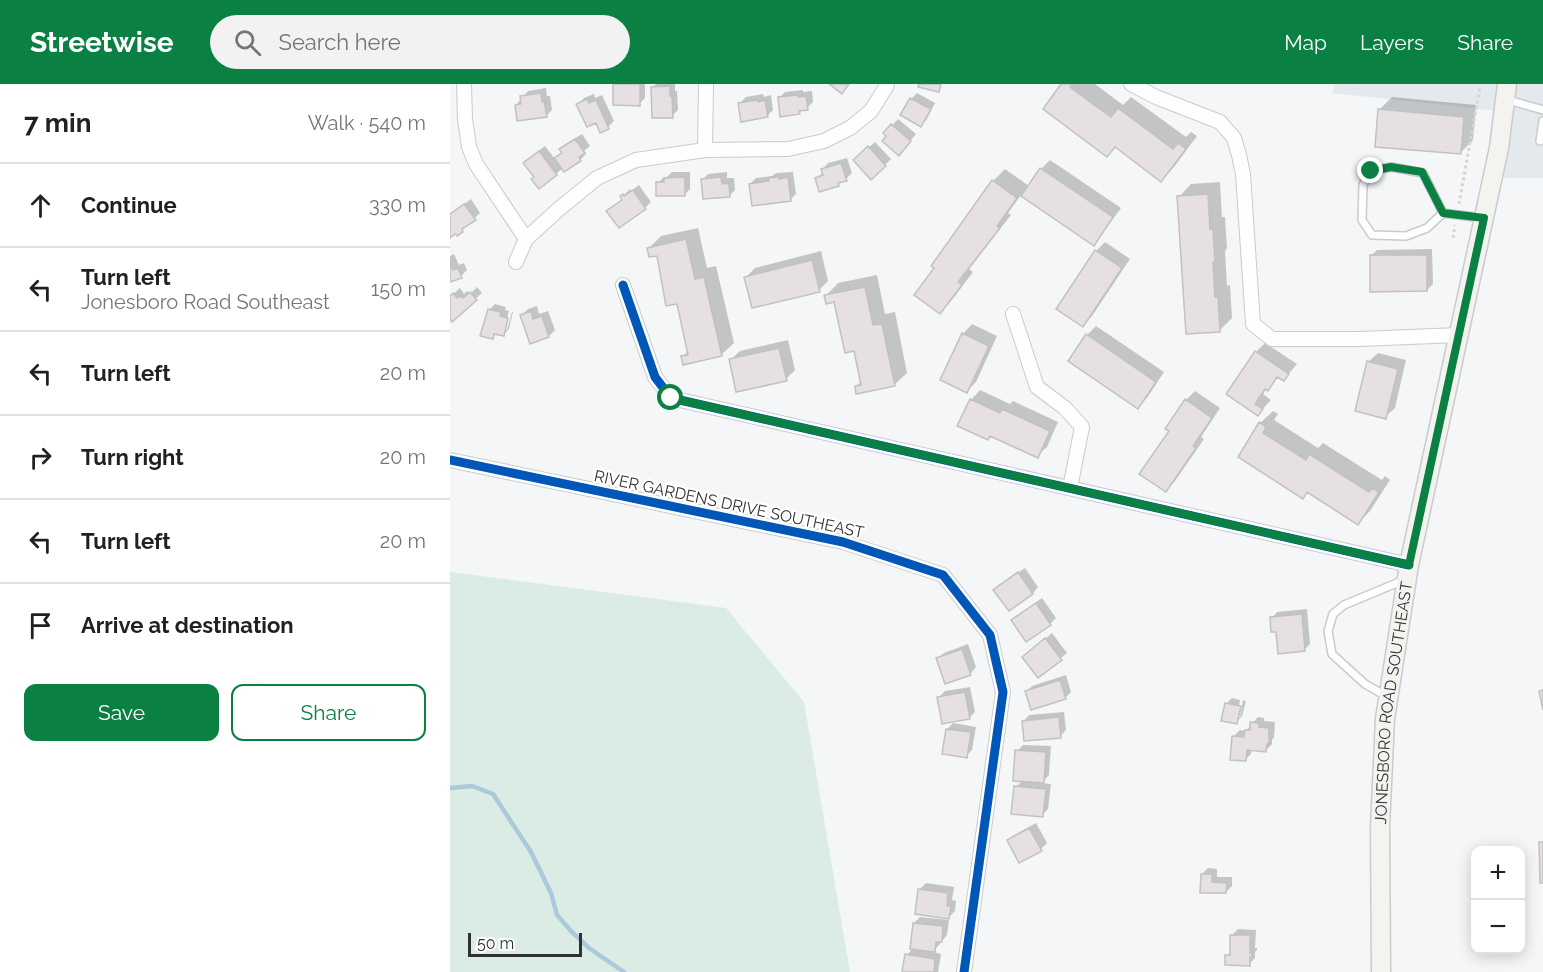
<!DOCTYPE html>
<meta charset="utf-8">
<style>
body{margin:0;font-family:Raleway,sans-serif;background:#f2f2f2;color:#202124}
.controls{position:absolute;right:18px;bottom:18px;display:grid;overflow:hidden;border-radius:12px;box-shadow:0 3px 15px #0003}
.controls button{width:54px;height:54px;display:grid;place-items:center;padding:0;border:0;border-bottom:2px solid #e0e0e0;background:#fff;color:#202124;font:30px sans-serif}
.scale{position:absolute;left:18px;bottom:15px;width:114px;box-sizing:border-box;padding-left:6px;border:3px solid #303132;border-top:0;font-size:16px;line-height:21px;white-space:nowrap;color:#303132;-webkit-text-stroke:4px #fff;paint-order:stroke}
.stop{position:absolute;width:18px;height:18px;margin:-14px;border:4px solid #0b8043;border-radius:50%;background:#fff}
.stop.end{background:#0b8043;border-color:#fff;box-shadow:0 2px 6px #0008}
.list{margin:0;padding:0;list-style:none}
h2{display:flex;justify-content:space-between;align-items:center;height:78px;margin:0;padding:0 24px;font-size:26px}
h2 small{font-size:20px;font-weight:400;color:#757577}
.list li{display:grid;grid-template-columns:39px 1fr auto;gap:18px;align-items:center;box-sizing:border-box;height:84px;padding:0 24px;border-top:2px solid #e0e0e0}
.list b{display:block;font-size:22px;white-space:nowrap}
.list p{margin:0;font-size:20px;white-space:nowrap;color:#757577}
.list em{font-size:20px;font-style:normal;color:#757577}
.actions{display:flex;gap:12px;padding:18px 24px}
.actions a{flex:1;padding:14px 0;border:2px solid #0b8043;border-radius:12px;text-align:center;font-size:21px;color:#0b8043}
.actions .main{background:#0b8043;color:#fff}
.icon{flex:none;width:33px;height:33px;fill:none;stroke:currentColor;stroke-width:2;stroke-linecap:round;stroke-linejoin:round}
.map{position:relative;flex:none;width:1093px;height:888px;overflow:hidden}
header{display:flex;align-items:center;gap:36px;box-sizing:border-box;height:84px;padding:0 30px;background:#0b8043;color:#fff}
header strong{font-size:28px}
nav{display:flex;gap:33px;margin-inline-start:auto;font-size:21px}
.search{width:420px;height:54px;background:#f2f2f2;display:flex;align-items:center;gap:15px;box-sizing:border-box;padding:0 21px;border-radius:33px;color:#757577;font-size:22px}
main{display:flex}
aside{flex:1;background:#fff}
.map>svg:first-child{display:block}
.built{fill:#e4e9ee}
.green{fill:#daece3}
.shadow{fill:#0003}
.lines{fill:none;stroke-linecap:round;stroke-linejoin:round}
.stream{stroke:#acc8db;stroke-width:4.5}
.building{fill:#e6dfe3;stroke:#c1c1c3;stroke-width:1.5}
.lane-casing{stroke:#c9cbcc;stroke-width:10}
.street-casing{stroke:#c9cbcc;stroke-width:16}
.secondary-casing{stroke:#c9cbcc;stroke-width:21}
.path{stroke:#d4d6d6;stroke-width:3;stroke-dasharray:3 3;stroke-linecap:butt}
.lane{stroke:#fdfefe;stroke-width:7}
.street{stroke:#fdfefe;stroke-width:14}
.secondary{stroke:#f5f3f0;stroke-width:18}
.cycleway-casing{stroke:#fff;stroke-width:13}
.cycleway{stroke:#0057b8;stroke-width:9}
.route{stroke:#0b8043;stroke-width:8}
.labels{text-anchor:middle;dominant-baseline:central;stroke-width:4.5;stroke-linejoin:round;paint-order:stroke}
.street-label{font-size:16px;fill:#303132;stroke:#fff}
</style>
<header>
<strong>Streetwise</strong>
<div class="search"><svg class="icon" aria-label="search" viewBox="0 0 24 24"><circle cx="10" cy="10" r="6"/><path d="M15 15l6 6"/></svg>Search here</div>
<nav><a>Map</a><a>Layers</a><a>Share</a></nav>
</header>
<main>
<aside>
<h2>7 min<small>Walk · 540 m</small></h2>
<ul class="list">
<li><svg class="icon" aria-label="ahead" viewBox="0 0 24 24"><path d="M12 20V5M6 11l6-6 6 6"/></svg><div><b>Continue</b></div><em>330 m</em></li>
<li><svg class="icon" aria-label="left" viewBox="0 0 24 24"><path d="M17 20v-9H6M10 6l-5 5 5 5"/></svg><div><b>Turn left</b><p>Jonesboro Road Southeast</p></div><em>150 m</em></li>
<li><svg class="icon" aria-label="left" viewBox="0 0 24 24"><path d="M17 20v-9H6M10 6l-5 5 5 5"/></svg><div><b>Turn left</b></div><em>20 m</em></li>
<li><svg class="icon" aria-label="right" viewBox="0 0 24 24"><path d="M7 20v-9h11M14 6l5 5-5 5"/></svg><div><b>Turn right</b></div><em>20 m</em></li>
<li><svg class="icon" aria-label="left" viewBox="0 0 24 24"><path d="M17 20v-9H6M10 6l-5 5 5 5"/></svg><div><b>Turn left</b></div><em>20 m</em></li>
<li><svg class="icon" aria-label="arrive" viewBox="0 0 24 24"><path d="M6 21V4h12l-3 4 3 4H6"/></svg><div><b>Arrive at destination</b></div></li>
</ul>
<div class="actions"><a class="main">Save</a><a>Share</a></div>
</aside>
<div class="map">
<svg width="1093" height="888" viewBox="0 0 1093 888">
<rect width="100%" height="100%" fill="#f4f6f8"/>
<path class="built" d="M885 0H1093V94H1044L1058 28 882 9Z"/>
<path class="green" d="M0 488 276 524 354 618 400 888H0Z"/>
<path class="shadow" d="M165 0H195V14L189 20Z
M206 0H225V7H227L228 26 222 32 202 4Z
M613 0H645L673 21 681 13 736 53 741 48 747 52 724 83 711 96Z
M96 4 97 12H100L102 26 96 32 66 21 78 7Z
M353 6V8L362 7 363 18 357 24 353 25 349 29 329 14 335 8Z
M467 9 485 19 477 35 471 41 461 15Z
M144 10 145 14 152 11 164 37 158 43 147 37 128 20 134 14Z
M313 10 314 13 321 11 323 26 317 32 290 19 296 13Z
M942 13 1026 21 1023 56 1010 69 929 26Z
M448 35 466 50 454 64 435 49Z
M132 50 140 62 134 67 136 70 130 76 113 84 106 90 85 92 81 73 95 62 105 75 113 67 111 65 117 59Z
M425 58 441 75 435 81 411 70Z
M397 74 402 89 396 95 392 97 388 100 367 94 373 88V85L378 79Z
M600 76 671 124 652 150 643 160 571 111 558 129 561 131 519 185 523 188 502 216 490 228 543 97 555 85 579 102 591 85Z
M222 88H240V105L234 111 208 99 214 93H217Z
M277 88V94H284L285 106 279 112 252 96 258 90Z
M343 88 346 110 340 116 300 100 306 94 322 92 326 89Z
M770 98 772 133H775L777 164 775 167 777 202 780 201 782 234 769 247 729 113 741 100Z
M189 101 201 118 195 124 158 127 173 115 172 113 180 105 181 107Z
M21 115 30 129 12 146 5 148 0 152V130Z
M248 144 257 184 266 182 284 259 271 271 232 273 239 266 228 218 208 170 198 165 211 152Z
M655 158 680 175 642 232 633 241 646 167Z
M982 165 983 200 977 206 921 172 927 166Z
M371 167 378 197 369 206 296 193 305 184Z
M4 170 9 181 14 179 17 186 11 192 0 196V172Z
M427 191 435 230 445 228 457 289 444 301 406 302 412 297 405 265 385 217 376 212 388 199Z
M27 203 32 209 2 236 0 233V213L10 204 14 210 17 207 20 210Z
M45 220 56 223 55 226 59 227 54 246H57L62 228H63L59 245 53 251 47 249 43 253 39 226Z
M87 222 89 230 98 227 105 246 99 252 81 258 72 231 78 225Z
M522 240 547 252 526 298 517 307 513 250Z
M646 242 714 288 697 314 688 323 637 251Z
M338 256 345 286 336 295 280 276 290 267Z
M815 259 847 280 834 295 829 292 817 304 813 310 821 316 808 330 778 310 806 268Z
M928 269 956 276 945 324 935 333 918 278Z
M530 306 560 320 563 317 608 338 597 363 587 372 541 351 538 355 521 316Z
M745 307 770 324 751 353 754 355 725 397 716 406 721 347 736 316Z
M823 327 828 330 824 336 868 364 873 359 932 396 935 392 940 396 920 427 908 439 858 407 853 413 790 372 810 339Z
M575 484 588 503 583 509 559 525 551 500Z
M592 514 606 534 600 540 563 537 568 531Z
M857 525 860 560 854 566 822 534 827 528Z
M602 549 617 569 588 592 574 573Z
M518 560 526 583 521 589 496 598 488 574 494 569Z
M616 591 621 608 615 614 576 608 582 602Z
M520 603 525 628 519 634 489 613 495 607Z
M782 614 790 616 787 633H790L793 616 796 617 792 632 786 638 776 620Z
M614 628 616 646 610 652 574 637 579 631Z
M808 633 814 634V637L825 638 824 653 822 656V660L816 666 802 665 801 670 795 676 784 652 790 646 796 647Z
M503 639 526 643 522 666 516 672 497 645Z
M573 661 601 662 599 691 592 699 601 700 598 725 592 731 566 703 573 696 567 667Z
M586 739 597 759 591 765 570 777 558 756 564 751Z
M758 784 767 785V793H782V802L776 808 752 807V790Z
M476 799 504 803 502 816 506 817 505 827 499 833 470 805Z
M470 833 499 836 497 851 483 868 491 870 488 888H454L457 871 463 864 464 839Z
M788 845 806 846 805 864H807V866L805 868V874L799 880 777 872 782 867V851Z"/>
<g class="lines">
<path class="stream" d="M0 704 22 702 43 710 81 768 101 809 107 831 122 848 139 864 174 888"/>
</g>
<path class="building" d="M163 0H190V22L163 21Z
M379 0H399L392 10Z
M469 0H491L489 8 468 3Z
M611 0H622L620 3 661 33 668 24 723 65 728 59 736 65 711 98 665 63 657 73 593 25Z
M220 2V12H222L223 34H202L201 3Z
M91 9 92 18 94 17 97 33 67 37 65 21 71 20 70 12Z
M348 11V13L356 12 358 26 349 27 350 30 330 33 328 13Z
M460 14 481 25 471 43 450 31Z
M137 15 139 19 146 16 159 45 150 49 146 39 137 43 126 20Z
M308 16V18L315 16 318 33 291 38 288 19Z
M928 25 1014 33 1011 70 925 63Z
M441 40 461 57 449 72 432 57 436 52 433 49Z
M125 55 135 69 129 73 131 77 114 88 104 74 112 69 109 65Z
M418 62 436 82 421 96 403 76Z
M89 67 107 91 89 105 81 95 84 93 73 79Z
M391 79 397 97 388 99 389 102 369 108 365 94 373 91 371 85Z
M590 84 663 133 644 162 571 112Z
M235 93V112H206V98H214V94Z
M271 93 272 100 279 99 280 113 253 115 251 95Z
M329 93V95L338 93 341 117 302 122 299 100 319 97 318 94Z
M542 96 567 114 547 142 550 144 508 198 512 201 490 230 464 211 484 184 481 182Z
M183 106 196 125 169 144 156 127 172 116 170 112 173 110 174 112Z
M758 110 760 145H763L765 178H763L765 213H768L770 248 736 250 727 112Z
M14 120 26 136 12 145 13 148 7 152 5 150 0 154V130Z
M236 155 245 195 254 193 272 272 233 281 231 272 238 271 227 220 216 222 207 172 199 173 197 164Z
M645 166 672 184 633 243 606 225Z
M920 171H977V207L920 208Z
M362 176 370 208 302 224 294 193Z
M0 179 3 186 8 184 12 194 0 198Z
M415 203 423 241 432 240 445 302 406 310 405 302 411 301 404 267 395 269 384 218 376 220 374 211Z
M20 208 27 216 2 238 0 235V212L3 209 7 214 11 212 13 214Z
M38 225 51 228 50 232 58 234 54 252 44 250 43 255 30 252Z
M81 227 83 235 92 232 99 253 80 260 70 231Z
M512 249 539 262 517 309 490 296Z
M636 250 706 298 688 325 618 277Z
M329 264 337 297 286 308 279 275Z
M805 267 839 290 834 297 827 293 818 307 815 305 805 320 813 325 808 332 776 310Z
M917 277 948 285 936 335 905 327Z
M520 315 550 329 552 325 600 347 588 374 540 352 538 356 507 342Z
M735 315 762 334 743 362 746 364 716 408 689 390 719 347 715 345Z
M809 338 816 343 813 349 856 376 859 370 919 408 922 404 929 408 908 441 857 408 853 415 788 373Z
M568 488 583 510 559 527 543 506Z
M586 519 601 541 576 558 561 536Z
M852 530 855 567 828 570 826 548H821L820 533Z
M595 554 612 576 588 594 572 573Z
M512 565 521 591 495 600 486 574Z
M610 596 616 615 581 626 575 607Z
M1093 606V626L1089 607Z
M515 608 520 635 492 640 487 613Z
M775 619 791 622 787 640 771 637Z
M609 633 611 654 574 657 572 637Z
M800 638 809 639V643L819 644V661L817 660 816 668 797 666 796 677 780 676 782 652 794 653 795 646H800Z
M496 645 521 648 517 674 492 670Z
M565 666 596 668 594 699 563 697Z
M564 702 596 705 593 733 561 730Z
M579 744 592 767 569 779 557 756Z
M1089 758H1093V799H1090Z
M751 790H762V798L777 799 776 809H750Z
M468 805 498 809 497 822H501L499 835 465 830Z
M463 839 493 842 492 858H486L485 868 460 865Z
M780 851H800V869H802V873H800V882L775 881V871H780Z
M455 870 485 875 484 888H452Z"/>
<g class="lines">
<defs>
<path id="lane" d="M1058 16 1093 26
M1090 57 1093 37
M993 129 973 89 941 83 920 87 913 101 912 136 922 151 956 152 977 144 993 129 1032 134
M936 612 915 600 882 570 878 547 883 530 894 521 954 496"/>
<path id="street" d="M14 0 15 35 19 63 26 80 76 155
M681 0 706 13 770 38 784 54 789 71 793 90 803 240 822 255H909L1009 251
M255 66 256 0
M66 178 76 155 110 124 147 94 186 76 255 66 338 65 374 57 400 44 421 27 436 3 437 0
M173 201 205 293 221 314 959 481
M563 230 587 303 615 324 632 343 620 404
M0 376 393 458 493 491 540 551 553 608 514 888"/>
<g id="secondary">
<path id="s1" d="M931 888 930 743 935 635 959 481 1049 64 1057 0"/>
</g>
</defs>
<use href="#lane" class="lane-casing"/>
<use href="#street" class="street-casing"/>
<use href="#secondary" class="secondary-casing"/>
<path class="path" d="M1009 120 1030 3
M1003 154 1005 141"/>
<use href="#lane" class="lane"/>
<use href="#street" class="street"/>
<use href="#secondary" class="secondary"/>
<defs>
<path id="cycleway" d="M173 201 205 293 221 314 959 481
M0 376 393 458 493 491 540 551 553 608 514 888"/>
</defs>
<use href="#cycleway" class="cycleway-casing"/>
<use href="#cycleway" class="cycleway"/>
</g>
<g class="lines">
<path class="route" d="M221 314 959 481 1034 134 993 129 972 88 941 83 921 87"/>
</g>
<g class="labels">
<g class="street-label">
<text transform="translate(279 420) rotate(12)">RIVER GARDENS DRIVE SOUTHEAST</text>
<text stroke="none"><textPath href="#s1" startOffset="270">JONESBORO ROAD SOUTHEAST</textPath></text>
</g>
</g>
</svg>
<div class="controls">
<button>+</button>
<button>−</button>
</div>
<div class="scale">50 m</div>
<div class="stop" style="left:221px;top:314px"></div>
<div class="stop end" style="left:921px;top:87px"></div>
</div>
</main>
